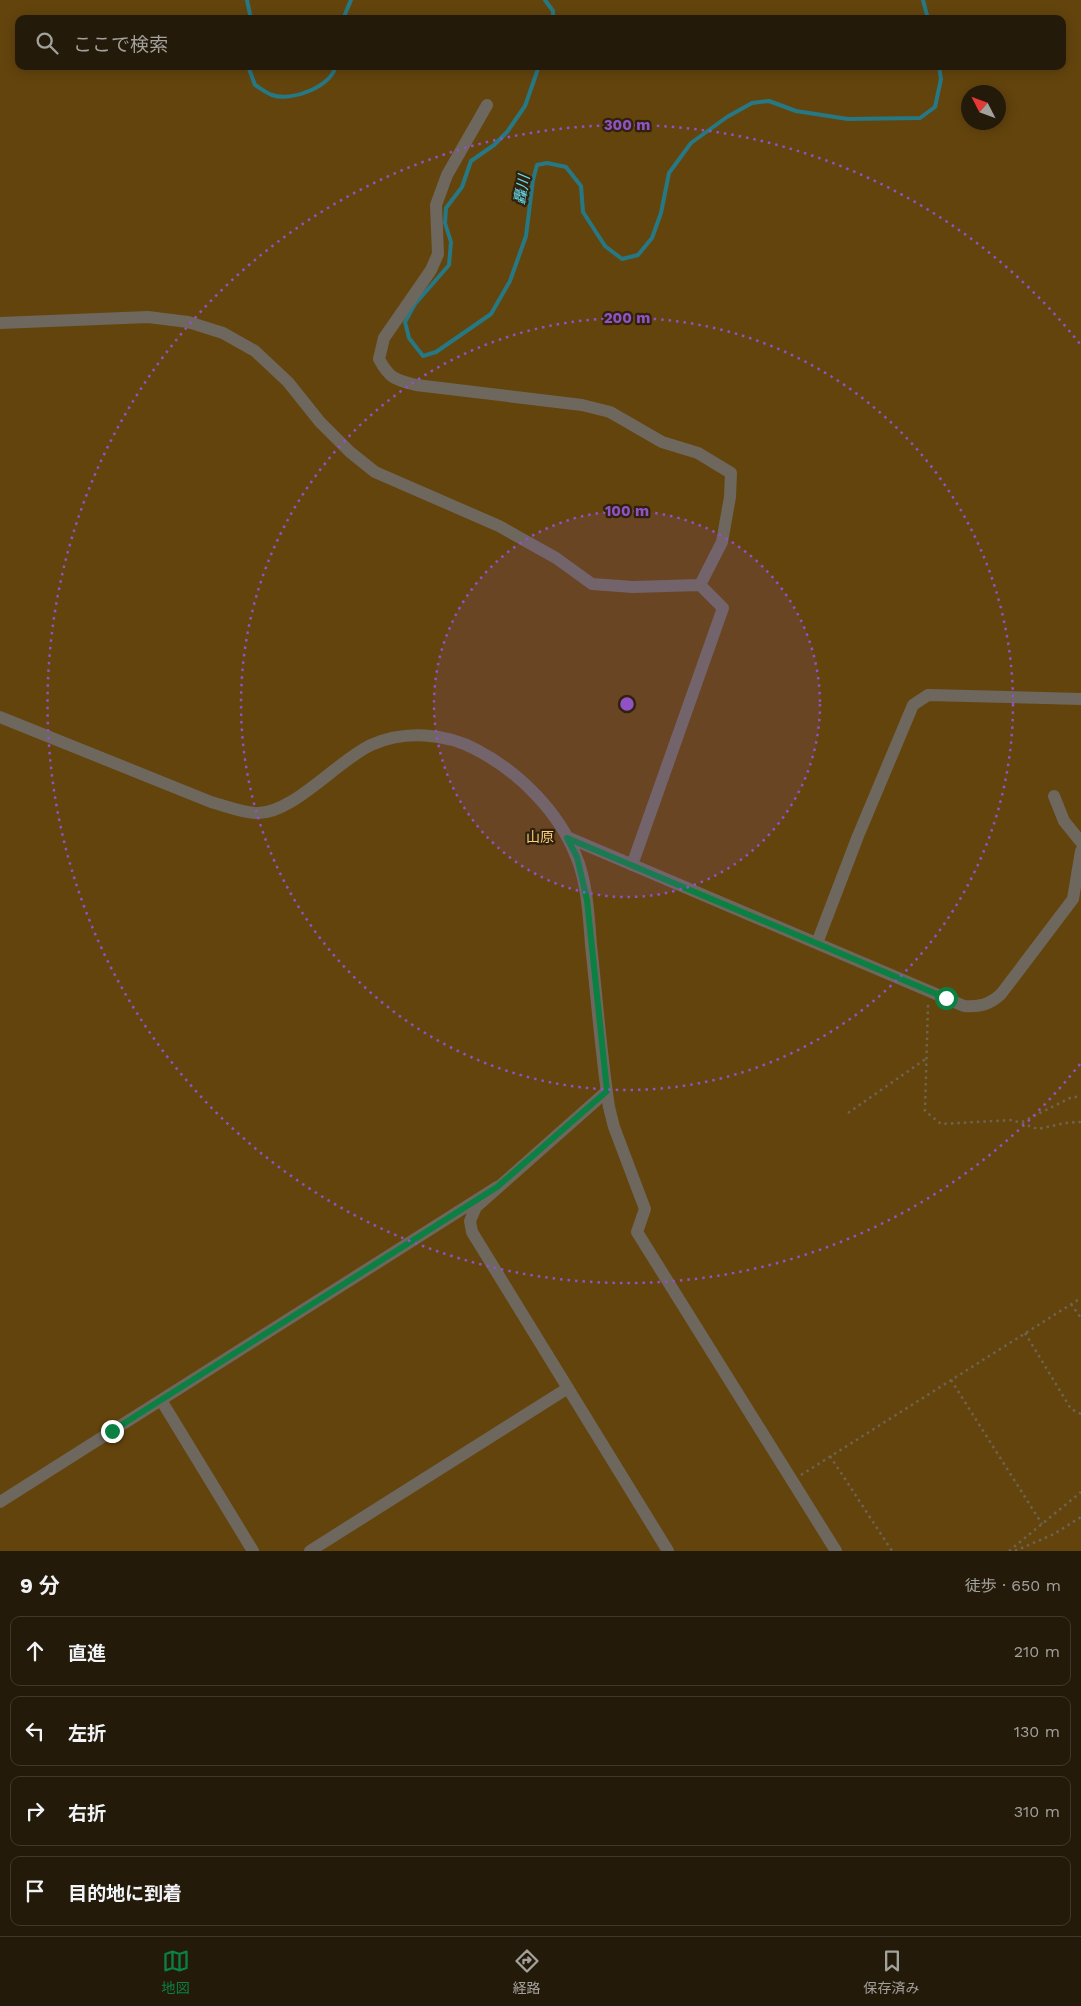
<!DOCTYPE html>
<html lang="ja">
<meta charset="utf-8">
<style>
body{margin:0;font-family:"Work Sans","Noto Sans JP",sans-serif;background:#2b2313;color:#f1f3f6}
.compass{position:absolute;left:961px;top:85px;width:45px;height:45px;border-radius:50%;background:#231a0a;box-shadow:0 2px 12px #0003;rotate:312deg}
.stop{position:absolute;width:15px;height:15px;margin:-11px;border:4px solid #0b8043;border-radius:50%;background:#fff}
.stop.end{background:#0b8043;border-color:#fff;box-shadow:0 1px 5px #0008}
.list{margin:0;padding:0;list-style:none}
h2{display:flex;justify-content:space-between;align-items:center;height:65px;margin:0;padding:0 20px;font-size:21px}
h2 small{font-size:16px;font-weight:400;color:#a3a19c}
.list li{display:grid;grid-template-columns:32px 1fr auto;gap:15px;align-items:center;box-sizing:border-box;height:70px;margin:0 10px 10px;padding:0 10px;border:1px solid #40382b;border-radius:10px}
.list b{display:block;font-size:19px;white-space:nowrap}
.list em{font-size:16px;font-style:normal;color:#a3a19c}
.icon{flex:none;width:28px;height:28px;fill:none;stroke:currentColor;stroke-width:2;stroke-linecap:round;stroke-linejoin:round}
.map{position:relative;flex:none;width:1081px;height:1551px;overflow:hidden}
.search{position:absolute;background:#231a0a;box-shadow:0 2px 12px #0003;left:15px;right:15px;top:15px;height:55px;display:flex;align-items:center;gap:12px;box-sizing:border-box;padding:0 18px;border-radius:10px;color:#a3a19c;font-size:19px}
.sheet{height:385px;background:#231a0a}
nav{display:flex;justify-content:space-around;align-items:center;box-sizing:border-box;height:70px;border-top:1px solid #40382b;background:#231a0a;font-size:14px;color:#a3a19c}
nav a{display:grid;justify-items:center;gap:2px}
nav .on{color:#0b8043}
.map>svg:first-child{display:block}
.forest{fill:#63440d;fill-rule:evenodd}
.lines{fill:none;stroke-linecap:round;stroke-linejoin:round}
.stream{stroke:#267885;stroke-width:4}
.path{stroke:#6e6351;stroke-width:2.5;stroke-dasharray:2.5 4;stroke-linecap:butt}
.street{stroke:#6e675e;stroke-width:12}
.route{stroke:#0b8043;stroke-width:6}
.ring{fill:none;stroke:#9251c4;stroke-width:2.5;stroke-dasharray:2.5 5}
.labels{text-anchor:middle;dominant-baseline:central;stroke-width:4.5;stroke-linejoin:round;paint-order:stroke}
.park-label{font-size:14px;fill:#ffcc81;stroke:#2f220d}
.water-label{font-size:15px;font-style:italic;fill:#65dbef;stroke:#2f220d}
.centre{fill:#9251c4;stroke:#2f220d;stroke-width:2.5}
.ring-label{font-size:15px;text-anchor:middle;font-weight:bold;fill:#9251c4;stroke:#2f220d;stroke-width:4.5;stroke-linejoin:round;paint-order:stroke}
</style>
<div class="map">
<svg width="1081" height="1551" viewBox="0 0 1081 1551">
<rect width="100%" height="100%" fill="#2f220d"/>
<path class="forest" d="M0 0H1081V1551H0ZM19 19H1062V66H19ZM968 92H998V122H968Z"/>
<g class="lines">
<path class="stream" d="M247 0 251 19
M545 0 553 11V19
M923 0 928 19
M343 19 351 0
M248 66 255 85C260 88 266 93 272 95 292 102 330 87 336 66
M539 66 525 106 507 132 494 145 471 161 462 187 446 208 445 223 451 242 449 265 415 304 405 322 409 338 423 356 436 352 491 314 510 281 526 236 533 180 537 165 547 163 566 167 581 186 583 212 605 246 622 259 638 255 652 238 661 213 669 173 691 143 727 117 752 103 769 101 796 111 848 119 920 118 935 107 941 79 939 66"/>
<path class="path" d="M928 1005 925 1111 941 1124 1012 1120 1038 1129 1065 1123 1080 1122 1081 1124
M848 1113 927 1058
M1022 1122 1072 1097H1081
M1071 1304 1081 1318
M1025 1333 1071 1409 1081 1414
M951 1380 1042 1524
M830 1456 892 1551
M801 1475 1081 1298
M1009 1551 1081 1492
M1015 1551 1054 1534 1081 1517"/>
<path class="street" d="M487 105 447 175 436 205 438 254 431 270 384 338 379 359C389 378 395 380 416 385L582 405 610 412 662 442 698 453 731 473 730 497 722 542 700 585 723 608 632 865
M0 323 148 317 188 322 223 333 255 351 288 382 320 422 350 452 375 472 499 526 556 558 592 584 633 587 700 585
M0 717 211 802C226 806 240 812 255 813 291 816 338 760 371 745 404 730 446 733 477 750 519 772 559 812 576 856 587 881 589 918 591 945 597 999 601 1054 609 1107L614 1127 645 1209 637 1232 836 1551
M1054 796 1064 821 1081 842
M567 837 964 1006C980 1007 989 1005 1001 994L1073 899 1081 851
M817 943 858 836 913 705 928 695 1081 699
M607 1091 476 1207 470 1221 472 1232 668 1551
M161 1400 253 1551
M0 1502 497 1187
M310 1551 568 1388"/>
</g>
<g class="lines">
<path class="route" d="M112 1431 497 1187 607 1091 587 900 577 857 567 838 946 998"/>
</g>
<circle cx="627" cy="704" r="193" fill="#9251c4" fill-opacity=".12"/>
<g class="ring">
<circle cx="627" cy="704" r="193"/>
<circle cx="627" cy="704" r="386"/>
<path d="M1080 1064A579 579 0 1 1 1080 344"/>
</g>
<g class="labels">
<g class="park-label">
<text x="540" y="837">山原</text>
</g>
<g class="water-label">
<text transform="translate(522 190) rotate(-81)">轟川</text>
</g>
</g>
<circle cx="627" cy="704" r="8" class="centre"/>
<g class="ring-label">
<text x="627" y="130">300 m</text>
<text x="627" y="323">200 m</text>
<text x="627" y="516">100 m</text>
</g>
</svg>
<svg class="compass" viewBox="-18 -18 36 36"><path d="M0-13l5 13h-10z" fill="#e53935"/><path d="M0 13l5-13h-10z" fill="#a3a19c"/></svg>
<div class="stop" style="left:946px;top:998px"></div>
<div class="stop end" style="left:112px;top:1431px"></div>
<div class="search"><svg class="icon" aria-label="search" viewBox="0 0 24 24"><circle cx="10" cy="10" r="6"/><path d="M15 15l6 6"/></svg>ここで検索</div>
</div>
<section class="sheet">
<h2>9 分<small>徒歩 · 650 m</small></h2>
<ul class="list">
<li><svg class="icon" aria-label="ahead" viewBox="0 0 24 24"><path d="M12 20V5M6 11l6-6 6 6"/></svg><div><b>直進</b></div><em>210 m</em></li>
<li><svg class="icon" aria-label="left" viewBox="0 0 24 24"><path d="M17 20v-9H6M10 6l-5 5 5 5"/></svg><div><b>左折</b></div><em>130 m</em></li>
<li><svg class="icon" aria-label="right" viewBox="0 0 24 24"><path d="M7 20v-9h11M14 6l5 5-5 5"/></svg><div><b>右折</b></div><em>310 m</em></li>
<li><svg class="icon" aria-label="arrive" viewBox="0 0 24 24"><path d="M6 21V4h12l-3 4 3 4H6"/></svg><div><b>目的地に到着</b></div></li>
</ul>
</section>
<nav>
<a class="on"><svg class="icon" aria-label="map" viewBox="0 0 24 24"><path d="M3 6l6-2 6 2 6-2v14l-6 2-6-2-6 2zM9 4v14M15 6v14"/></svg>地図</a>
<a><svg class="icon" aria-label="directions" viewBox="0 0 24 24"><path d="M12 3l9 9-9 9-9-9zM9 14v-3h6M13 9l2 2-2 2"/></svg>経路</a>
<a><svg class="icon" aria-label="saved" viewBox="0 0 24 24"><path d="M7 4h10v16l-5-4-5 4z"/></svg>保存済み</a>
</nav>
